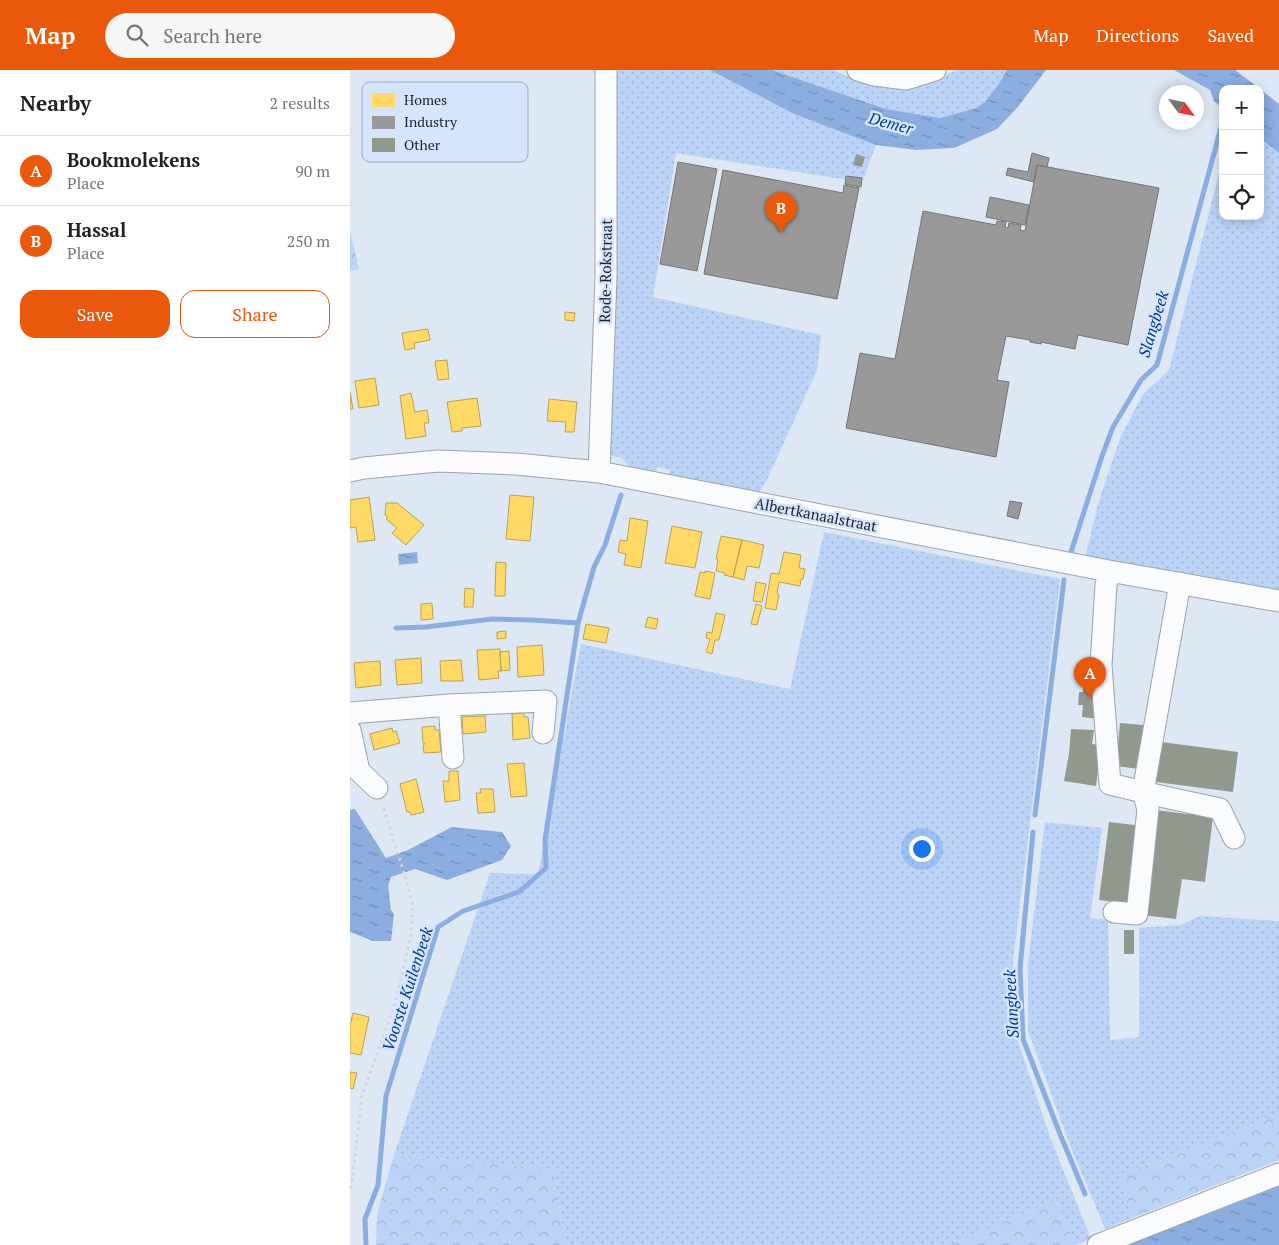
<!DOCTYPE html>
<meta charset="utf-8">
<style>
body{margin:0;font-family:"PT Serif",serif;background:#f6f6f6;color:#222}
.controls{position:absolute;right:15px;top:15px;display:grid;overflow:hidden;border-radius:10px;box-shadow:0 2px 12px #0003}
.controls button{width:45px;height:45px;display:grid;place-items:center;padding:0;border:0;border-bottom:1px solid #e0e0e0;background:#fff;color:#222;font:25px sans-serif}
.compass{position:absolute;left:809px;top:15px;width:45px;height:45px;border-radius:50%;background:#fff;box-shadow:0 2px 12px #0003;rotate:123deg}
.you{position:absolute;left:571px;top:778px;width:18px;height:18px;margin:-12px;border:4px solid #fff;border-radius:50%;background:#1a73e8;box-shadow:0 0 0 8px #1a73e833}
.badge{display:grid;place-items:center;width:32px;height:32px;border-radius:50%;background:#ea580c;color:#fff;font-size:16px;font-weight:700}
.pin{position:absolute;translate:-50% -41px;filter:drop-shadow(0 1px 2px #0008)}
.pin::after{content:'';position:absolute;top:26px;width:18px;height:15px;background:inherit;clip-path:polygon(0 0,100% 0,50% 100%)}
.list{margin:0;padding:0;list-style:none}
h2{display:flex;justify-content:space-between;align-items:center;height:65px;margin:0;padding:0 20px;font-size:21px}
h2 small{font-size:16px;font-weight:400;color:#767676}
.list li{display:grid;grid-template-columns:32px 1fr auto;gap:15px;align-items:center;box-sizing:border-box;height:70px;padding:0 20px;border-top:1px solid #e0e0e0}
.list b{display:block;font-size:19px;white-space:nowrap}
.list p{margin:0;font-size:16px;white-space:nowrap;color:#767676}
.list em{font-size:16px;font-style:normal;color:#767676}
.actions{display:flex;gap:10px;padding:15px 20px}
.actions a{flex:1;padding:11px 0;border:1px solid #ea580c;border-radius:15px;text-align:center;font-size:18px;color:#ea580c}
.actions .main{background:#ea580c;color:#fff}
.icon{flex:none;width:28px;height:28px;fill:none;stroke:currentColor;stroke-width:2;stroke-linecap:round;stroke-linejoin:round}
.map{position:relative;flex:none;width:929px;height:1175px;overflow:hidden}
header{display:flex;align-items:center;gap:30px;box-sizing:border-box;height:70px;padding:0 25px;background:#ea580c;color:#fff}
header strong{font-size:24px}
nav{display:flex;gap:28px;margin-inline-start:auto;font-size:18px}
.search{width:350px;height:45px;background:#f6f6f6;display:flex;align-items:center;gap:12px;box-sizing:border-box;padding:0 18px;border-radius:28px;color:#767676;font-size:19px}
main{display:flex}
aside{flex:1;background:#fff}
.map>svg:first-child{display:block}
.green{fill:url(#green-dots)}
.forest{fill:url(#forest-crowns)}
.water{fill:url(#water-ripples)}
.homes{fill:#ffd966;stroke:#bba254}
.industry{fill:#999;stroke:#747578}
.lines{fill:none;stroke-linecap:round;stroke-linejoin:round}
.stream{stroke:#8bade0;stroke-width:5}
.building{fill:#91998e}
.minor-casing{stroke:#9ca3ac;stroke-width:23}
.path{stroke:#d2d4d8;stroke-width:3;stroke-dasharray:2.5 4;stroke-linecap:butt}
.minor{stroke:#fafbfd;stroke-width:21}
.labels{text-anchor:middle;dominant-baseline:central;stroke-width:5;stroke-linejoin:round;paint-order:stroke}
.street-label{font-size:15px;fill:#1d222b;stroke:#d5e5fd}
.water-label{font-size:16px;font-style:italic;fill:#003a89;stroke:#d5e5fd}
.key{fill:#d5e5fd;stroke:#9eaabe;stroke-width:1}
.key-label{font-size:14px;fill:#1d222b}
</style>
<header>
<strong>Map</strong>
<div class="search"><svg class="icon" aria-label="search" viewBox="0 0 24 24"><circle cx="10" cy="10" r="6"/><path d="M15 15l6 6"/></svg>Search here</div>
<nav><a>Map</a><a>Directions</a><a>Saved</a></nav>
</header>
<main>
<aside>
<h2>Nearby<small>2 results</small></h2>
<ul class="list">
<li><span class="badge">A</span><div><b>Bookmolekens</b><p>Place</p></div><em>90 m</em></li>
<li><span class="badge">B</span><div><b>Hassal</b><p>Place</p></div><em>250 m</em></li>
</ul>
<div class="actions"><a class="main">Save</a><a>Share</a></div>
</aside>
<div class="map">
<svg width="929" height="1175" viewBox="0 0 929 1175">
<defs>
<pattern id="green-dots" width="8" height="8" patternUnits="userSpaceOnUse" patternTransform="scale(1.25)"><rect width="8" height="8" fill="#bbd3f6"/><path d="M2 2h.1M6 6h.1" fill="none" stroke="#a0b5d3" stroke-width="1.8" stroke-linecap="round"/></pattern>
<pattern id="forest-crowns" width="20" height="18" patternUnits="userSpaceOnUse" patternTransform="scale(1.25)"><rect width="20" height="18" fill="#bbd3f6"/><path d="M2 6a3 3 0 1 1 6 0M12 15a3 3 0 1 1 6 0" fill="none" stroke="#a0b5d3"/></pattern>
<pattern id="water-ripples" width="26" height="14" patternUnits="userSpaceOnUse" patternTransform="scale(1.25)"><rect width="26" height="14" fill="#8bade0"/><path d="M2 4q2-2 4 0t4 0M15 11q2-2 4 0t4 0" fill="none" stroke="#718cb6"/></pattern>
</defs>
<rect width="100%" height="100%" fill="#dee7f4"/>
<path class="green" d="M264 0H360L444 44 526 75 512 112 326 83 303 227 471 265 467 300 416 412 408 423 319 407 320 400 307 397 306 404 279 400 280 397 272 388 258 385Z
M422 0H483L497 6 539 18 561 16 587 8 608 0H657L648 15 635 32 626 38 590 48 536 39Z
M910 68 929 83V525L735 488 748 434 771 366 793 324 819 300 873 88V146H910Z
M474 462 710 509 663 891 665 962 700 1067 741 1169 725 1175 707 1129 600 1175H216L203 1099 44 1085 140 803 188 804 231 574 440 619Z
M695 752 752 758 740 848 758 850 760 970 789 967V858L830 855 850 846 929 851V1045L769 1105 782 1148 755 1159 722 1080 678 961V894Z"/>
<path class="forest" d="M0 161 9 199 0 201Z
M929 1045V1090L782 1148 769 1105Z
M44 1085 203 1099 216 1175H26L27 1144Z
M707 1129 725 1175H600Z"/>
<path class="water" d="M360 0H422L536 39 590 48 626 38 635 32 648 15 657 0H696L667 38 647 59 604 78 566 80 526 75 444 44Z
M824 0H885L910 19H873V39L864 31 860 20Z
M910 19 929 34V83L910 68Z
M67 482 68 493 49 495 48 484Z
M5 739 36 788 58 780 102 757 152 762 161 776 152 790 97 810 65 799 41 807 38 816 41 840 44 844 41 871H23L0 862V740Z
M929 1116V1175H778Z"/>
<path class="homes" d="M215 242 225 243 224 251 215 250Z
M78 259 80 270 64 273 65 278 55 280 52 263Z
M97 290 99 309 88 310 85 291Z
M25 308 29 335 9 338 5 311Z
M0 322 3 339H0Z
M61 323 65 342 77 340 79 353H74L76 366 56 369 50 326Z
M127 328 131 356 112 358V361L102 362 97 332Z
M199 329 227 332 224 362H215L216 352 197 351Z
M160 425 184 427 180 471 156 469Z
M19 427 25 470 8 472 6 457 0 458V430Z
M36 433H47L74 455 56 475 42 463 47 458 36 449 38 447 35 445Z
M280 448 298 451 291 498 274 495 276 484 268 482 270 470 277 471Z
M322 456 352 462 345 498 315 493Z
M371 466 392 470 383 507 374 505 375 503 366 501 368 490 366 489Z
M392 470 414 475 409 498 397 496 394 510 383 507Z
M434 482 451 485 449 498 455 499 453 509H451L450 516 429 512 427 524 429 525 426 540 415 538 421 503 429 504Z
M146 492 156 493 155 526H145Z
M355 501 365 503 360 529 345 526 350 502 355 503Z
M406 512 416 514 412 532 403 531Z
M115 518 124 519 123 537H114Z
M82 533 83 549 71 550V534Z
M406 534 412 536 407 555 401 554Z
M366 543 375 545 369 570H365L362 584 356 582 360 569 356 568 357 562 362 563Z
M298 547 308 549 306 559 295 557Z
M236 554 259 558 256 573 233 569Z
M156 561V568L147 569V562Z
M192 575 194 605 168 607 167 577Z
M150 579 151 601H148L149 608 129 610 127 580Z
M159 581 160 600 151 601 150 582Z
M71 588 72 613 47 615 45 590Z
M111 590 113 611H91L90 591Z
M30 591 31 615 6 618 4 593Z
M174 643V647H178L180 668 163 670 162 644Z
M135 646 136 662 113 664 112 647Z
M85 656V660H89L91 682 74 683 73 676 75 673H73L72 657Z
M42 658 43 662 46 661 50 673 24 680 20 664Z
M174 693 177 726 161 727 157 694Z
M99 701H108L110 730 95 732 93 711H99Z
M66 709 74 742 61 745 60 742H57L50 714Z
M130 719H143L145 742 128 743 126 723H131Z
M3 943 19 947 11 985 0 983V952H1Z
M0 1002 7 1003 3 1019 0 1018Z"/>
<path class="industry" d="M682 83 699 88 697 97 687 95 684 112 656 105 658 98 678 102Z
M328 92 367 99 347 201 310 194Z
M687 95 809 118 778 275 728 265 725 279 691 272V274L680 272V270L656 266 647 310 659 312 646 387 496 358 510 283 545 289 573 141 646 155 647 151 656 152 655 157 658 158 659 153 671 155 670 160 675 161Z
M373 100 493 123 494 115 509 118 487 229 354 204Z
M496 106 512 108 511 117 495 114Z
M640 127 679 135 675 155 636 147Z
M660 431 672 433 668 449 657 446Z"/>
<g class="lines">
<path class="stream" d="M721 482 752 386 763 357 791 310 807 295 873 50
M46 558 76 557 142 549 182 550 228 553
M685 745 714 510
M683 762 670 898 673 969 710 1064 735 1124
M16 1175 15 1149 28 1115 36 1026 88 857 113 841 169 822 196 798 195 770 228 553 244 497 255 475 271 425"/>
</g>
<path class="building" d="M506 84 515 87 512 97 503 95Z
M734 611 752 613 749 649 732 647 733 635H728L729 622H733Z
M770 653 793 655 789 699 766 696Z
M721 659 744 660 742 674 751 675 746 716 714 711 719 684Z
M811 672 888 682 883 722 806 712Z
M805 740 863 747 855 812 832 809 826 849 792 845Z
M759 752 792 756 782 834 749 830Z
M774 860H784V884H774Z"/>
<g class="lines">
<defs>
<path id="minor" d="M508 0 524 5 556 9 585 0
M0 401 14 398 88 391 166 394 249 402 759 501 929 531
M249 402 256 207V0
M759 501 756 515 751 595 760 714 810 726 870 739 884 768
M99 635 103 688
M0 643 99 635 196 631 193 663
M0 660 9 701 27 718
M764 842 787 844 798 739 793 722 830 513
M748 1175 929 1104"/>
</defs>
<use href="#minor" class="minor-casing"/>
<path class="path" d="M0 1118 2 1113 12 1025 45 934 61 866 62 852 63 837 55 806 32 734"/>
<use href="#minor" class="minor"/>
</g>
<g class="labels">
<g class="street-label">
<text transform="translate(255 201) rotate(-89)">Rode-Rokstraat</text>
<text transform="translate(466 444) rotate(11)">Albertkanaalstraat</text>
</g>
<g class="water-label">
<text transform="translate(541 53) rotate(15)">Demer</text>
<text transform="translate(803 254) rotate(-73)">Slangbeek</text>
<text transform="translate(57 919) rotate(-72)">Voorste Kuilenbeek</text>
<text transform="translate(661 934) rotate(-93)">Slangbeek</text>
</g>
</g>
<rect x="12" y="12" width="166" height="80" rx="8" class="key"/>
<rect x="22" y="23" width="23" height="14" fill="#ffd966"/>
<rect x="22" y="46" width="23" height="13" fill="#999"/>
<rect x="22" y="68" width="23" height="14" fill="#91998e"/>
<g class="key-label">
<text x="54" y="35">Homes</text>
<text x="54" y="57">Industry</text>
<text x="54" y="80">Other</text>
</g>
</svg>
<div class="controls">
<button>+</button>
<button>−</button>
<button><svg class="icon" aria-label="locate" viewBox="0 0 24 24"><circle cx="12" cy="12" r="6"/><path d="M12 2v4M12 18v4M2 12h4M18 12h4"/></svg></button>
</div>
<svg class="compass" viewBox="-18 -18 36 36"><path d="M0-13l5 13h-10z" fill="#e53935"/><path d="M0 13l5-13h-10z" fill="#767676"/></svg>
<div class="you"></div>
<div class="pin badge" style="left:740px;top:628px">A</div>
<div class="pin badge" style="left:431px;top:163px">B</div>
</div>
</main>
